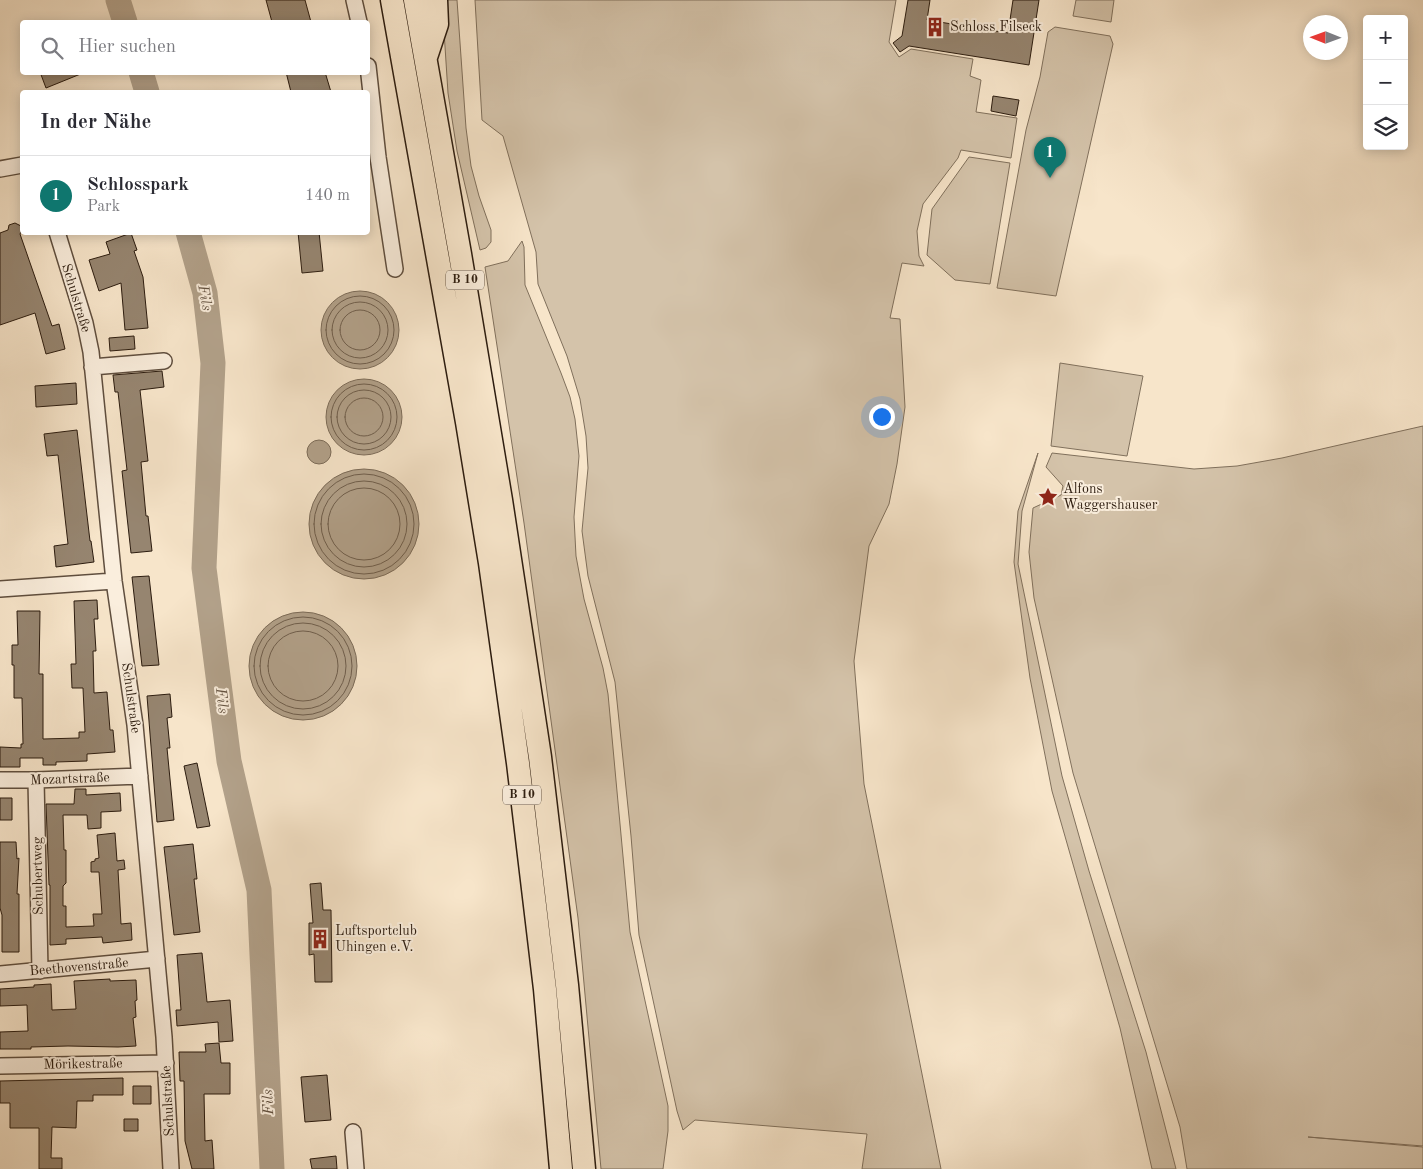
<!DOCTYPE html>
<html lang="de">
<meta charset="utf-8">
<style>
body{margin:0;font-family:"Old Standard TT",serif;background:#f2f2f3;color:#2b2b33}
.controls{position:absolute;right:15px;top:15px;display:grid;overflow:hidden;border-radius:5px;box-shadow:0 2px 12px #0003}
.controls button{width:45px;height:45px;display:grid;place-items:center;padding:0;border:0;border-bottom:1px solid #e1e1e2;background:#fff;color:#2b2b33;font:25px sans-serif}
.compass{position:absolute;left:1303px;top:15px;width:45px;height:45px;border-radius:50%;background:#fff;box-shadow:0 2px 12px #0003;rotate:271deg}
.you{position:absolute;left:881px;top:416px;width:18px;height:18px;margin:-12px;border:4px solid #fff;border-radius:50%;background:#1a73e8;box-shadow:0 0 0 8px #1a73e833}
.badge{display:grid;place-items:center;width:32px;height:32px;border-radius:50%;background:#0f766e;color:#fff;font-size:16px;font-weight:700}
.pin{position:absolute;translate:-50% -41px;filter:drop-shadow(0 1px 2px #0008)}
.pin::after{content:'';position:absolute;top:26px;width:18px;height:15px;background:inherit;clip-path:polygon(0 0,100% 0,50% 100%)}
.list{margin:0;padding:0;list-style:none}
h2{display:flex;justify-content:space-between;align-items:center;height:65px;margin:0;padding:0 20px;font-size:21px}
h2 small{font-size:16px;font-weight:400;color:#7c7c81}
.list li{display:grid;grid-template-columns:32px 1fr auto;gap:15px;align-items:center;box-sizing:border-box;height:80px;padding:0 20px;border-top:1px solid #e1e1e2}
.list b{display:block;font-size:19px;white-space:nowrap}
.list p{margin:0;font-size:16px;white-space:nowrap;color:#7c7c81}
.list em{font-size:16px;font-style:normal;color:#7c7c81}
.icon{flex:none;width:28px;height:28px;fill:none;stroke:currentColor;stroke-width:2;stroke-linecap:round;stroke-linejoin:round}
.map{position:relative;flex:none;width:1423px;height:1169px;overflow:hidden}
.search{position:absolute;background:#fff;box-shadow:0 2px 12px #0003;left:20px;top:20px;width:350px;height:55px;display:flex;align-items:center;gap:12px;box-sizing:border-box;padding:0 18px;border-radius:5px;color:#7c7c81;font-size:19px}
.panel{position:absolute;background:#fff;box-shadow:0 2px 12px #0003;left:20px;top:90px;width:350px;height:145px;border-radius:5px}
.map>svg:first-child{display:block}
.green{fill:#d4c3aa;stroke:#80705c}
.water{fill:#b2a18a;stroke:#7c6c59}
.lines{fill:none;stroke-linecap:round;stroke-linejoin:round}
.shore{stroke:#6f5e4c;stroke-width:1}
.river{stroke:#b2a18a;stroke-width:25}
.building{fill:#968570;stroke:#2c1c0f}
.minor-casing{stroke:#5f4e3e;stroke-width:18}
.highway-casing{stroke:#2c1c0f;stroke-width:25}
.minor{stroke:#faeedd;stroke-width:15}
.highway{stroke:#f7e5ca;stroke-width:22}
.labels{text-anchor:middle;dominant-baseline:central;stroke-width:4;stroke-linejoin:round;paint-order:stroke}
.shield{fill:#faeedd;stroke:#6a5b4d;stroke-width:1}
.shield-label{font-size:12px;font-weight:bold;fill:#2c1c0f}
.poi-label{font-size:14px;fill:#2c1c0f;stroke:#faeedd;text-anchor:start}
.street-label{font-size:14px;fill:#2c1c0f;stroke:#faeedd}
.water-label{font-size:15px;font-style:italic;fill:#625140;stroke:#faeedd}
</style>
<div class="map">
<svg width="1423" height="1169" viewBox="0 0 1423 1169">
<rect width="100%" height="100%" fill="#f7e5ca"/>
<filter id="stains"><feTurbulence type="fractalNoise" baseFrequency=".004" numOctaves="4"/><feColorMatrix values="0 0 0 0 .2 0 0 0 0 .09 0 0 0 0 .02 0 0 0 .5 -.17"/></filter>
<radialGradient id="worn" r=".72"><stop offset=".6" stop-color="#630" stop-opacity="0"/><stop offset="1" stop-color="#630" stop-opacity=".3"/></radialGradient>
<path class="green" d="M442 0H457L466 128 471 166 479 196 491 230V242L486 248 480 250 457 151 448 93Z
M475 0H896L889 42 899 57 911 49 973 59 970 76 981 80 976 112 1017 118 1011 158 961 150 958 158 923 204 917 231 919 256 924 266 902 263 890 318 900 319 905 407 897 464 889 504 869 546 854 661 864 784 941 1169H862L867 1134 695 1120 683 1130 677 1111 639 935 631 836 615 682 588 576 582 531 588 468 586 436 580 399 567 356 538 284 536 252 503 136 482 120Z
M1076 0H1114L1111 22 1073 16Z
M1055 27 1110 36 1113 44 1056 296 997 288 1026 130 1040 77 1048 32Z
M969 157 1010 163 990 284 955 280 927 255 932 209Z
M522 241 524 247 525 285 561 373 570 397 575 419 579 456 574 517 576 556 584 599 603 668 608 694 630 932 668 1106V1131L663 1169H601L578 918 524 523 485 267 508 261Z
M1060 363 1143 376 1127 456 1051 446Z
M1423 426V1146L1308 1137 1423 1147V1169H1187L1180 1127 1073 773 1034 598 1029 552 1033 508 1061 495 1063 486 1046 467 1052 453 1194 469 1237 466 1282 458Z
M1038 453 1022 511 1018 564 1062 776 1089 871 1146 1052 1176 1169H1152L1120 1028 1052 791 1030 678 1014 562 1018 511Z"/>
<path class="water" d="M321 330a39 39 0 1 1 78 0a39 39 0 1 1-78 0Z
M326 417a38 38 0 1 1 76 0a38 38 0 1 1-76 0Z
M307 452a12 12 0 1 1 24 0a12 12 0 1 1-24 0Z
M309 524a55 55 0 1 1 110 0a55 55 0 1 1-110 0Z
M249 666a54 54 0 1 1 108 0a54 54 0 1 1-108 0Z"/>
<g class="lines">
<path class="shore" d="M326 330a34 34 0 1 1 68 0a34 34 0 1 1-68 0Z
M332 330a28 28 0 1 1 56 0a28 28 0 1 1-56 0Z
M340 330a20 20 0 1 1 40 0a20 20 0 1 1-40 0Z
M331 417a33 33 0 1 1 66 0a33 33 0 1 1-66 0Z
M337 417a27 27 0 1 1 54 0a27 27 0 1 1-54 0Z
M345 417a19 19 0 1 1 38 0a19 19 0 1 1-38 0Z
M314 524a50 50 0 1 1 100 0a50 50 0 1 1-100 0Z
M321 524a43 43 0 1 1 86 0a43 43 0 1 1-86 0Z
M328 524a36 36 0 1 1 72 0a36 36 0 1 1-72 0Z
M254 666a49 49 0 1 1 98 0a49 49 0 1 1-98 0Z
M260 666a43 43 0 1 1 86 0a43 43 0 1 1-86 0Z
M268 666a35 35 0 1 1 70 0a35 35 0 1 1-70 0Z"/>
<path class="river" d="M118 0 125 22
M141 72 147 92
M188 232 205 293 213 363 204 568 229 761 259 890 272 1169"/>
</g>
<path class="building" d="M266 0H305L311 22H272Z
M908 0H930L927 20 1008 33 1013 0H1039L1029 65 909 46 900 52 893 43 902 36Z
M40 72H83V73L46 88Z
M286 72H325L331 92H291Z
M993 96 1019 100 1016 116 991 111Z
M15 223 21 226 22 230 20 234 52 326 59 324 65 349 46 354 35 313 0 325V233L8 230 9 225Z
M298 232H319L323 271 302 273Z
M131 233 137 250 134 251 143 277 148 328 125 330 121 283 99 291 89 260 110 254 106 242Z
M134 336 135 349 110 351 109 338Z
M162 371 164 387 140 390 148 461 141 462 146 516H148L152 551 131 553 122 471 127 470 118 392H115L113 375Z
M76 383 77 404 36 407 35 386Z
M77 430 90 541H91L94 562 56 567 54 546 68 544 58 455 47 456 44 434Z
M149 576 159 665 142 666 132 577Z
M97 600 98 619H94L96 651H93L94 693 107 692 110 730H113L115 752 87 754V761L56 762V765H43V758H20V767H0V747L21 748V744H23L22 698H14V665H12V645H18L17 611H40L39 674H43V739L79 738V732H85L83 688H72L71 664H76L74 601Z
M170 694 172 717 167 718 170 748H167L174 820 157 822 147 696Z
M197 763 210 826 197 828 184 766Z
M75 789H86V795L120 793 121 811 101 812V828L88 829 87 815H63L64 850H66V883L63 886V906H66V927L94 926 93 914H102L99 872H91V862L95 861V859L99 858 97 835 115 833 117 861 124 860 125 869 118 870 121 924 131 923 132 940 103 943 102 937 66 939V944L50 945V885H49L46 804H74Z
M0 798H12V820H0Z
M0 842H16L17 859 19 858 17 894H19V952H2V915L0 908Z
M193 844 197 879H194L200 932 174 935 164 847Z
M321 883 323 910H331L332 982H315L314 954 309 955V923H313L310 884Z
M202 953 207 1002 230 1000 233 1041 219 1042 218 1022 177 1026 176 1010H181L177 955Z
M110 979V981L136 980 137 1000 135 1001 136 1017 133 1018 136 1046 118 1047 68 1046 31 1047V1049H0V1032L28 1031 27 1005 0 1006V989L34 987V985L51 984 52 1010 76 1009 74 981Z
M219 1043 221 1063H230V1094H204L205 1141 212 1140 214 1169H192L185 1141 184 1081H180L179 1052H206L205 1044Z
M327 1075 331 1120 305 1122 301 1077Z
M123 1078V1095H93V1101H77L76 1128 52 1127 51 1158H62V1169H39V1128H10V1103H0V1081Z
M133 1086H151V1104H133Z
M124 1119H138V1131H124Z
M336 1156 337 1169H312L310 1159Z"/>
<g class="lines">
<defs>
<path id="minor" d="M354 0 359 22
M368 66 378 157 395 269
M0 169 22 165
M57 232 85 323 91 352 114 581 135 725 164 1037 171 1169
M92 367 164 361
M0 589 114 581
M0 780H36L140 776
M36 780 40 971
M0 974 157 959
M0 1066 166 1063
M353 1132 356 1169"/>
<path id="highway" d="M392 0 467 422 490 563 518 763 545 989 561 1169
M415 0 460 254 501 500 540 757 567 985 584 1169
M426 57 437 24 436 0"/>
</defs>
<use href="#minor" class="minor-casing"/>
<use href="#highway" class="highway-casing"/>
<use href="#minor" class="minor"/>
<use href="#highway" class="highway"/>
</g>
<defs>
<symbol id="building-bare" viewBox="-9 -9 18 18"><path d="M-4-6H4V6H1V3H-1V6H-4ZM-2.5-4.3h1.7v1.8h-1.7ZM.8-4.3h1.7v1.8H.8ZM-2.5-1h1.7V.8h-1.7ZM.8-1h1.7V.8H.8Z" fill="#8f2418" stroke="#faeedd" stroke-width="2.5" paint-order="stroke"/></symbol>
<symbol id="sight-bare" viewBox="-9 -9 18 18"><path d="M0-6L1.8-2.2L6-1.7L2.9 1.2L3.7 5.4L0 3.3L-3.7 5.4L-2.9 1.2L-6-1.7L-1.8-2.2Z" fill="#8f2418" stroke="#faeedd" stroke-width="2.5" paint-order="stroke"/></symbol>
</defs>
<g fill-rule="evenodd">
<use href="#building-bare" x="921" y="13" width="28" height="28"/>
<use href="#sight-bare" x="1034" y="483" width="28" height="28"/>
<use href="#building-bare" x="306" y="925" width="28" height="28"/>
</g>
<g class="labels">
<g class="shield">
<rect x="446" y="270.5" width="38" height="19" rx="4"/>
<rect x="503" y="785.5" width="38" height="19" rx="4"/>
</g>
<g class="shield-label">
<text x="465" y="280">B 10</text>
<text x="522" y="795">B 10</text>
</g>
<g class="poi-label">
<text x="950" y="27">Schloss Filseck</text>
<text x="1063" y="489">Alfons<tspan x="1063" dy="16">Waggershauser</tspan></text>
<text x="335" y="931">Luftsportclub<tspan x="335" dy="16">Uhingen e.V.</tspan></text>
</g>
<g class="street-label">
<text transform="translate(76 298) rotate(73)">Schulstraße</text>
<text transform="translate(131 698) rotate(82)">Schulstraße</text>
<text transform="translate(70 779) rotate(-2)">Mozartstraße</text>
<text transform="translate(38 876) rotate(-91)">Schubertweg</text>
<text transform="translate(79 967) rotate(-5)">Beethovenstraße</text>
<text transform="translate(83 1064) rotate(-1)">Mörikestraße</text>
<text transform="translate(168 1101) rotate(-93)">Schulstraße</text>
</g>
<g class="water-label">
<text transform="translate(204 298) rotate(80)">Fils</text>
<text transform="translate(221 701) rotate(83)">Fils</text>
<text transform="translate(269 1102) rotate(-93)">Fils</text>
</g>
</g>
<rect width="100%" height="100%" filter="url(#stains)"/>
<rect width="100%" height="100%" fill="url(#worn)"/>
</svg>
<div class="controls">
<button>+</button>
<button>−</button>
<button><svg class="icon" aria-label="layers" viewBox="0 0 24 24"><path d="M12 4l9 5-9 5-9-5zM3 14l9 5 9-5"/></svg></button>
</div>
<svg class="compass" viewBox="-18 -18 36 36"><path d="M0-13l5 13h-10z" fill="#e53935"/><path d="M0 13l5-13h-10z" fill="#7c7c81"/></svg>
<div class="you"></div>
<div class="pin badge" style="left:1050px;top:178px">1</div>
<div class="search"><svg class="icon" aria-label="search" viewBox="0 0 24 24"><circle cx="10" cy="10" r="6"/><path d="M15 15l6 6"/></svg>Hier suchen</div>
<section class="panel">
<h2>In der Nähe<small></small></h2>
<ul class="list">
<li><span class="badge">1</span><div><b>Schlosspark</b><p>Park</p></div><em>140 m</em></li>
</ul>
</section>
</div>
